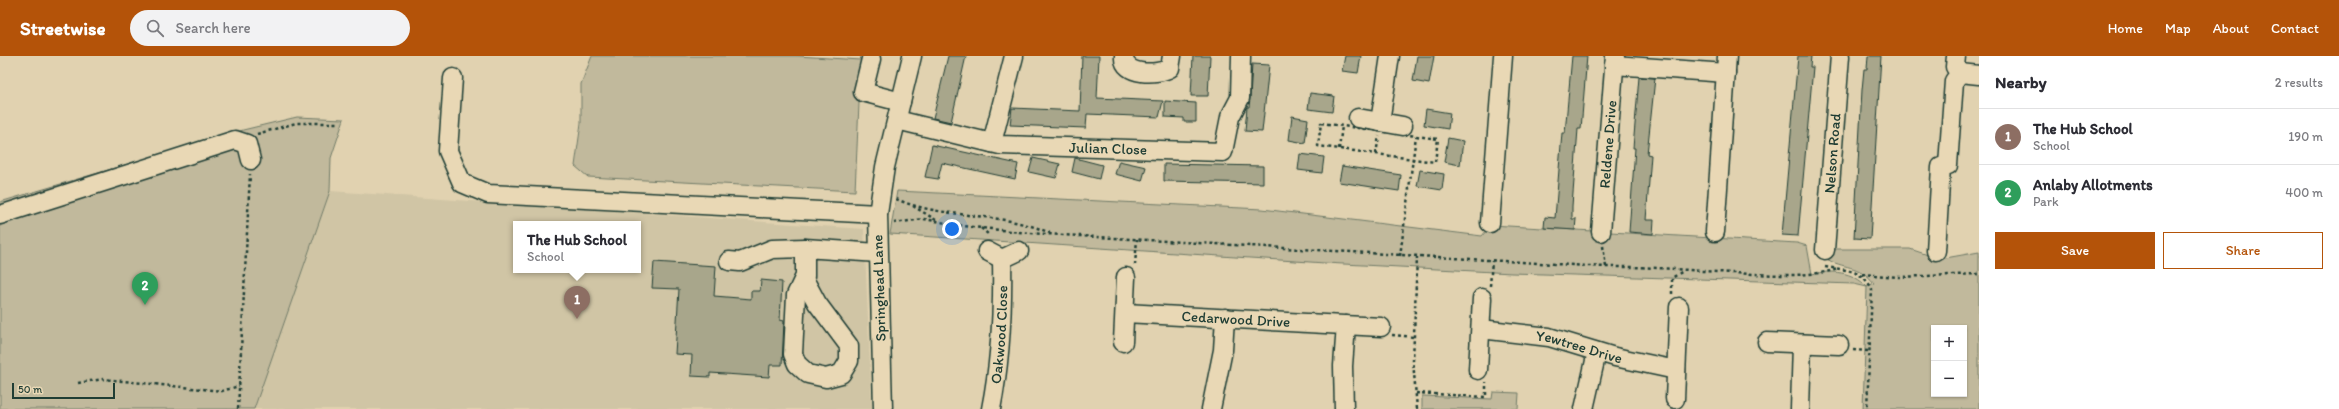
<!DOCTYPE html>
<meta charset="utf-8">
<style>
body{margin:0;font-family:Itim,sans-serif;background:#f2f2f3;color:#2b2b33}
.controls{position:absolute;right:12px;bottom:12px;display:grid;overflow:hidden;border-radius:0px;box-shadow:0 1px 3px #0004}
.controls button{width:36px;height:36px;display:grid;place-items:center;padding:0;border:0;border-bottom:1px solid #e1e1e2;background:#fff;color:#2b2b33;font:20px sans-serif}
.scale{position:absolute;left:12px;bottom:10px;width:103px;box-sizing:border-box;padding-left:4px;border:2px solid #1f3d34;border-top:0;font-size:11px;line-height:14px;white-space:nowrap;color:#1f3d34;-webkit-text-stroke:3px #e9d8b5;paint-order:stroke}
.you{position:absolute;left:952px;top:173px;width:14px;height:14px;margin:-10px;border:3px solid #fff;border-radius:50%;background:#1a73e8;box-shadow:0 0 0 6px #1a73e833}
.badge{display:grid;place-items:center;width:26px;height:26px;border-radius:50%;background:#b45309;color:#fff;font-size:13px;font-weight:700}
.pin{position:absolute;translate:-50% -33px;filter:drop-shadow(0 1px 2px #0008)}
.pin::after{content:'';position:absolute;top:21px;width:14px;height:12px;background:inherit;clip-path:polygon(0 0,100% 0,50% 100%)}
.popup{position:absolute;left:513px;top:165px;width:128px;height:52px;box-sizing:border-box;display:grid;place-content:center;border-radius:0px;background:#fff;filter:drop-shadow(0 1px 3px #0005);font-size:13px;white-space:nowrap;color:#7c7c81}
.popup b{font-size:15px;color:#2b2b33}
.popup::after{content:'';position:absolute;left:50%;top:100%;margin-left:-8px;border:8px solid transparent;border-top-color:#fff}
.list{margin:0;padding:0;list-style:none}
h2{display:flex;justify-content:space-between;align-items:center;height:52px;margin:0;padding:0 16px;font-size:17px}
h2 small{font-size:13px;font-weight:400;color:#7c7c81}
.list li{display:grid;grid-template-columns:26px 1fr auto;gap:12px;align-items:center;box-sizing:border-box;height:56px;padding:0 16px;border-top:1px solid #e1e1e2}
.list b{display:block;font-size:15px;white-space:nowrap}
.list p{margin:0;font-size:13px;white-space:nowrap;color:#7c7c81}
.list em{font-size:13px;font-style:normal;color:#7c7c81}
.actions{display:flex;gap:8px;padding:12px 16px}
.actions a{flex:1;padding:9px 0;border:1px solid #b45309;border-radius:0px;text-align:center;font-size:14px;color:#b45309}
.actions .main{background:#b45309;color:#fff}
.icon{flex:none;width:22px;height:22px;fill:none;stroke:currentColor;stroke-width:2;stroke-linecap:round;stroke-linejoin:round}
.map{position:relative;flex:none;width:1979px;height:353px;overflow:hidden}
header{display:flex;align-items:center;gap:24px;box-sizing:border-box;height:56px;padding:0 20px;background:#b45309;color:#fff}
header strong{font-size:19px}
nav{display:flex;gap:22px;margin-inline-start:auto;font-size:14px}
.search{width:280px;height:36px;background:#f2f2f3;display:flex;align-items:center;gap:10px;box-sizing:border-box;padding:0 14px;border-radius:22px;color:#7c7c81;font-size:15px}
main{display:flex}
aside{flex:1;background:#fff}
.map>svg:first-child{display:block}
.built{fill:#d0c5a5;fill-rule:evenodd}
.green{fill:#c1b99c;stroke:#707b68;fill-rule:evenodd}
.building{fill:#a8a68b;stroke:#1f3d34}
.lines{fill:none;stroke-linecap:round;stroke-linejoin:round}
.minor-casing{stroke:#1f3d34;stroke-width:21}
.path{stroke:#1f3d34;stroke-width:2.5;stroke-dasharray:3 3;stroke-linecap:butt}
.minor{stroke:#e9d8b5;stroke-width:18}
.labels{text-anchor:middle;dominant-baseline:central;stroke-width:3;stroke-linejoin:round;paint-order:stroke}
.street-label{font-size:15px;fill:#1f3d34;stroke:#e9d8b5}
</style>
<header>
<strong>Streetwise</strong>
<div class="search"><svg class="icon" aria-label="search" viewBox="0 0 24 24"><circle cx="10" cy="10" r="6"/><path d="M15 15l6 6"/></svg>Search here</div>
<nav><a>Home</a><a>Map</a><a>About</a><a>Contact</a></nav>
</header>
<main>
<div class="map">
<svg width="1979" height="353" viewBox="0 0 1979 353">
<rect width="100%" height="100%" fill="#e1d2b0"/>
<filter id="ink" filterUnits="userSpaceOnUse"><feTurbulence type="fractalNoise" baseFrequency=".025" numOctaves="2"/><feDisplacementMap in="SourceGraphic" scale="8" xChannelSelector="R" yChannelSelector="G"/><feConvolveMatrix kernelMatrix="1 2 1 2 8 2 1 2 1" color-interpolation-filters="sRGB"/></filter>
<g filter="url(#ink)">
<path class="built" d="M330 135 864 173 872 353H254ZM516 168H638V214H516Z"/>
<path class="green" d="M592 0H797L861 4 855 135 588 121 575 110 581 67V28Z
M297 61 344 63 331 102 330 135 254 353H0V146L243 74Z
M897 135 1262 153 1482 180 1491 169 1797 187 1807 190 1812 218C1831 214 1853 215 1867 231L1874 227C1858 207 1844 214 1825 202L1823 193H1910L1940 203 1979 196V353H1863L1867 231 1854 228 1512 217 1325 207 890 178ZM1934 272H1964V338H1934Z
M1493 336 1519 337 1518 353H1422V340L1492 343Z"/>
<path class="building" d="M948 0H966L951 66 933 62Z
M1082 0H1099L1097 42 1163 45 1159 61 1087 58 1086 72 1010 69 1012 52 1080 55Z
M1193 0H1210L1208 40H1191Z
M1345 0H1361L1358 17 1342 15Z
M1417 0H1434L1429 28 1413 25Z
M1572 0H1587L1581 73H1578L1572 150V163H1576L1575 174 1544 172 1545 161 1555 162 1562 77H1565Z
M1798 0H1811L1810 11H1813L1798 180 1782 179Z
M1868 0H1881L1870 183 1854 182 1862 34 1864 13H1867Z
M1252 8 1269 9 1262 76 1245 75 1247 51H1249L1250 42Z
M1639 21 1655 22 1647 98 1651 99 1646 164H1654L1653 178 1629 176 1635 92H1633Z
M1310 37 1334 40 1332 56 1308 53Z
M1165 45 1196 47V66H1184V62L1165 61Z
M1426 53 1450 57 1448 73 1424 69Z
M1292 60 1308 63 1305 87 1289 84Z
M1448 82 1463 85 1460 109 1444 106Z
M932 89 1018 108 1015 123 942 107 938 123 925 121Z
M1300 98 1324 101 1322 117 1298 114Z
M1033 102 1060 108 1056 122 1029 116Z
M1075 102 1102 109 1099 123 1072 116Z
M1119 105 1146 111 1142 125 1115 118Z
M1164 108 1263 110V127L1164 125Z
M1342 110 1401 119 1399 135 1339 126Z
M1420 114 1444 118 1442 134 1417 130Z
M654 206 716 210 714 240 751 243V235H760L761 224 782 226 780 264 784 265 782 309H770L769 321 710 317V321L691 320 692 299 675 298 679 233 652 232Z"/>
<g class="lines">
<defs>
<g id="minor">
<path d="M1124 0C1122 20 1158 19 1170 12L1172 0"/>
<path d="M871 3 863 36 901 46"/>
<path d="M1614 9 1726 17"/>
<path d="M1960 17 1979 19"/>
<path d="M453 22 448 95 462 127 488 138 878 158"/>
<path d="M1358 62 1403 70"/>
<path id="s1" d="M897 64 1000 89 1223 96 1230 61 1240 42 1241 0"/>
<path d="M1380 66 1390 0"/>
<path d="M992 87 1014 0"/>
<path d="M0 159 235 84 247 88 251 104"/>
<path d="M1490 167 1503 0"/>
<path id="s2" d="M1601 176 1615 0"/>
<path d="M1715 176 1727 0"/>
<path id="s3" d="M1825 194 1840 0"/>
<path d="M987 195 1002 203 1019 195"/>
<path d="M1936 195 1941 111 1948 109 1954 25 1960 17 1955 11 1956 0"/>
<path d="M729 205 740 206 772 193 805 192"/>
<path d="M804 223 817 247 849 290V305L841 318 826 322 808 318 797 308 793 298 796 239 805 220V192L878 197"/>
<path id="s4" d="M1125 257 1381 271"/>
<path id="s5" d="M1481 273 1549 281 1615 301 1676 314"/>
<path d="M1123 286 1126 221"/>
<path d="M1767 286 1839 289"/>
<path d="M1478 314 1482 242"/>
<path d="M1675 343 1679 251"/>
<path d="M883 353 878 158 885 111 912 0"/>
<path id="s6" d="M991 353C1001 303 1003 254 1002 203"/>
<path d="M1211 353 1223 294 1225 262"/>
<path d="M1344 353 1343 310 1346 269"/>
<path d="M1584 353 1597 296"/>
<path d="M1800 353 1802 288"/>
</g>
</defs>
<use href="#minor" class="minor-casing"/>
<path class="path" d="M1321 67 1438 83 1435 106 1318 90Z
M257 78 296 67H337
M1339 93 1342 70
M1376 98 1379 80
M896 143C944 164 1001 155 1050 177
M913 150 936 164
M894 167 924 163 963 170 1029 177 1606 211C1655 210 1704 216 1753 218 1783 219 1809 221 1838 213
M981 172 989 179
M1603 190 1606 211
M1400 200 1416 80
M1135 209 1137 183
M1825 211C1845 214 1862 213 1872 233L1867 353
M1862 218 1898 221 1979 218
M1490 230 1492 205
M1672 238V222L1683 215
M1392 279 1414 281
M1853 294 1869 295
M78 327 103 323 222 335 239 330
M1416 337 1486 341V326
M238 353 250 118
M1417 353 1413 305 1417 201"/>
<use href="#minor" class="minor"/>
</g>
</g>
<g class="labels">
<g class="street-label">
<text stroke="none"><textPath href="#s2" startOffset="88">Reldene Drive</textPath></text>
<text stroke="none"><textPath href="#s1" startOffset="214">Julian Close</textPath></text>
<text stroke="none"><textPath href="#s3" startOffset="97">Nelson Road</textPath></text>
<text transform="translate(879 232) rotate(-92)">Springhead Lane</text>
<text stroke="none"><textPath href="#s4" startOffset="111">Cedarwood Drive</textPath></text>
<text stroke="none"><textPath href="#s6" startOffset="75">Oakwood Close</textPath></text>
<text stroke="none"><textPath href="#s5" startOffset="100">Yewtree Drive</textPath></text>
</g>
</g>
</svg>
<div class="controls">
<button>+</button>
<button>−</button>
</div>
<div class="scale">50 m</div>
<div class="you"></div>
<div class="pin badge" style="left:577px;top:263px;background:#8d6e63">1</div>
<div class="popup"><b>The Hub School</b>School</div>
<div class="pin badge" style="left:145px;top:249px;background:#2e9e5b">2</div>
</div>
<aside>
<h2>Nearby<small>2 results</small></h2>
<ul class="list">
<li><span class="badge" style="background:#8d6e63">1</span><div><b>The Hub School</b><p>School</p></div><em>190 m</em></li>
<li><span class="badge" style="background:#2e9e5b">2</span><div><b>Anlaby Allotments</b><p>Park</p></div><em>400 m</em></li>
</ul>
<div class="actions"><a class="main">Save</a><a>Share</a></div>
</aside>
</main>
